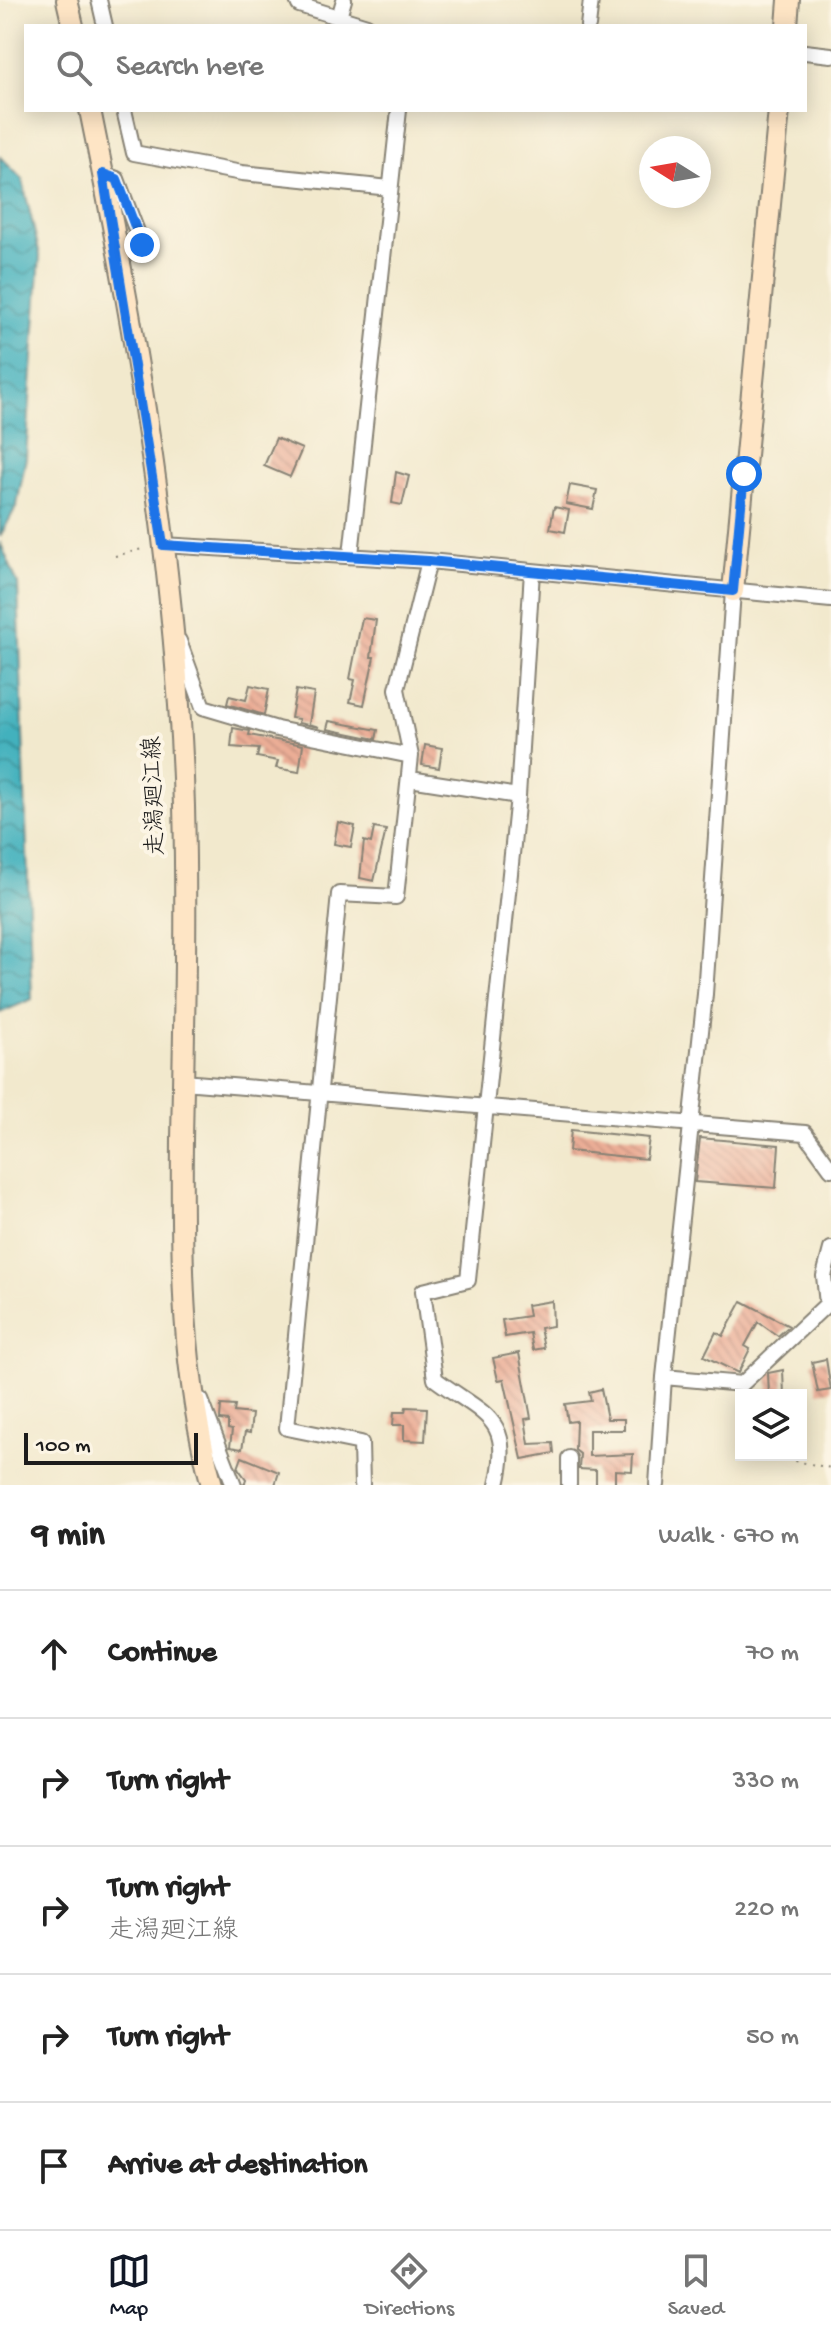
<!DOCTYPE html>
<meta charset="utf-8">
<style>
body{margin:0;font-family:"Gochi Hand","Klee One",sans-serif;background:#f6f6f6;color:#222}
.controls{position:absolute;right:24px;bottom:24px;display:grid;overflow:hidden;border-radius:0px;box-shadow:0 4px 20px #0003}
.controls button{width:72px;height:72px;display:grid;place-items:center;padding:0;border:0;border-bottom:2px solid #e0e0e0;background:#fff;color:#222;font:40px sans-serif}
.compass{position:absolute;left:639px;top:136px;width:72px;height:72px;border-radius:50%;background:#fff;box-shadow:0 4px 20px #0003;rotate:281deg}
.scale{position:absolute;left:24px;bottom:20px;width:174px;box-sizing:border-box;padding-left:8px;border:4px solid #1c1c1c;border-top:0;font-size:22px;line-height:28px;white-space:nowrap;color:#1c1c1c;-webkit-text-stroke:6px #fcf5e5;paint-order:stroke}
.stop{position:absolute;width:24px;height:24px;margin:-18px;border:6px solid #1a73e8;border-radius:50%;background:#fff}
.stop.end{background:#1a73e8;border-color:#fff;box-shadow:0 2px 8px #0008}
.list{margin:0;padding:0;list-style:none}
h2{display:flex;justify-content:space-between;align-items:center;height:104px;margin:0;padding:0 32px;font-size:34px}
h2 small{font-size:26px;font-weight:400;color:#767676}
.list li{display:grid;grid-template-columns:52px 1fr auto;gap:24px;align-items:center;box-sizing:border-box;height:128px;padding:0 32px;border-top:2px solid #e0e0e0}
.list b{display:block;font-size:30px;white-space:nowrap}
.list p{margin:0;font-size:26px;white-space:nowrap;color:#767676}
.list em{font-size:26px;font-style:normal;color:#767676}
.icon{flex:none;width:44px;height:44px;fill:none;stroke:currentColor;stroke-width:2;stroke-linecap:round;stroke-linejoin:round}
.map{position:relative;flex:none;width:831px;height:1485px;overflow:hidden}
.search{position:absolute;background:#fff;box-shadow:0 4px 20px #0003;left:24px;right:24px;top:24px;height:88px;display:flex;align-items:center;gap:20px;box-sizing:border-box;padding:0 28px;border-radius:0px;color:#767676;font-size:30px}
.sheet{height:744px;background:#fff}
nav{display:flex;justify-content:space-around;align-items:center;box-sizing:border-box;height:112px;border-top:2px solid #e0e0e0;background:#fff;font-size:22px;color:#767676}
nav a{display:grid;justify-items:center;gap:4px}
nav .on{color:#111827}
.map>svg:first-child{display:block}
.water{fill:url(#water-waves);stroke:#2f666c;stroke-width:2}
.building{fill:url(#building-back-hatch)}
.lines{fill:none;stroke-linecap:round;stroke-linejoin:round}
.street-casing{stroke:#878274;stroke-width:18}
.secondary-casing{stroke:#878274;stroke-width:24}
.path{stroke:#878274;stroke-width:2;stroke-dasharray:2 6;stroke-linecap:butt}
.street{stroke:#fff;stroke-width:14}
.secondary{stroke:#fee5c5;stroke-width:20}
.route{stroke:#1a73e8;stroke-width:10}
.labels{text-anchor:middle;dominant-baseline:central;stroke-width:8;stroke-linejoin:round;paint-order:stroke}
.street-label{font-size:24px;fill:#1c1c1c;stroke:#fcf5e5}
</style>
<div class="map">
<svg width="831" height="1485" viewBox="0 0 831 1485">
<defs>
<pattern id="water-waves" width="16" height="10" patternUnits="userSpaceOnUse" patternTransform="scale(2)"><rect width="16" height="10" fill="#42b1bd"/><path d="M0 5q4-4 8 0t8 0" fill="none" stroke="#368f99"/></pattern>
<pattern id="building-back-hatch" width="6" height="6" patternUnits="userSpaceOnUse" patternTransform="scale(2)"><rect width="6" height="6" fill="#ebad96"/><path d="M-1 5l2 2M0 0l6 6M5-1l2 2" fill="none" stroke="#c99481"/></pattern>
</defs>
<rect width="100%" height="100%" fill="#fcf5e5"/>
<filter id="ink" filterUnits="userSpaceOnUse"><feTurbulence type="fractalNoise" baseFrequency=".0125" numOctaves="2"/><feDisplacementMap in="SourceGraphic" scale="16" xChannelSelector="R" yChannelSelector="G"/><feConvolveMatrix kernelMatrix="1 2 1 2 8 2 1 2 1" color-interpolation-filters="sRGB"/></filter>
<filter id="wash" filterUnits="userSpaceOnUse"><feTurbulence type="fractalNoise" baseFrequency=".006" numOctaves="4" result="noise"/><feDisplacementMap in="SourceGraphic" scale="32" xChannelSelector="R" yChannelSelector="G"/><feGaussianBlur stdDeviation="1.8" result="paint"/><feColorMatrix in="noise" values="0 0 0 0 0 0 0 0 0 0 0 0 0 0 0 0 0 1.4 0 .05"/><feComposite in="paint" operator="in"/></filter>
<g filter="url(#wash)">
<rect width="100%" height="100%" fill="#f2e9cd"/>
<path class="water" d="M0 157 22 179 40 255 26 457 17 505 0 537Z
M0 542 18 584 32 999 0 1013Z"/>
<g id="blocks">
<path class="building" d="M276 438 302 449 290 477 264 466Z
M396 472 409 476 402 505 392 503Z
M570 485 597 490 593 509 566 504Z
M554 507 569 510 565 532 550 529Z
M362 618 376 620 371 657H374L364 705 350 702 355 680 350 679Z
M250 685 269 689 264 715 227 704 229 696 246 700Z
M296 690 314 693 309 724 319 727 298 723 299 719 291 718Z
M329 721 378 730 376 739 327 729Z
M233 728 250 731 249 735 303 745 299 772 276 768 278 761 257 757 259 749 231 747Z
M425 745 442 748 439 768 422 765Z
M338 822 355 826 351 847 334 844Z
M374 828 386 830 374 881 360 878 364 841 371 843Z
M571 1130 649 1138 646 1159 569 1151Z
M700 1138 779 1145 776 1188 695 1182Z
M552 1301 553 1326 540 1328 544 1348 533 1350 530 1333 505 1337 502 1320 529 1316 527 1305Z
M742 1301 789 1326 778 1336 758 1322 745 1346 750 1349 738 1373 704 1356 716 1332 723 1336Z
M519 1353 531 1418 525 1419 529 1444 553 1443 554 1453 522 1459 504 1379 498 1380 493 1358Z
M826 1359 831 1390 818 1392 812 1362Z
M783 1370 784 1395H769L768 1373Z
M601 1389 607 1419H624V1430H589V1456L633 1454 632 1471 615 1470V1485H596V1470L579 1469 580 1454 575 1450 576 1421 568 1422 565 1404 591 1401 589 1392Z
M221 1405 235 1406 234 1412 252 1414 250 1433 245 1432 242 1449 230 1447 232 1430 228 1429V1421L220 1420Z
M406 1407 427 1408 425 1441 404 1440V1425H393L394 1412H405Z
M242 1457 279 1472 275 1485H244L246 1479 238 1468Z"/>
</g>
</g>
<g filter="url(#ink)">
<use href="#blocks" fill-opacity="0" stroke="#878274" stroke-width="2"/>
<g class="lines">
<defs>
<path id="street" d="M99 0 105 26
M297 0 299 5 367 26
M339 17 344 0
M588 26 591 0
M805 52 831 55
M124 110 134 153 242 173 390 188
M103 174 117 179 142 245
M163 545 429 561 831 600
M351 555 399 110
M179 641 203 707 277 729 411 756
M410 779 518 796
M183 1082 805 1133 831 1169
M827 1304 824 1276 831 1249
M664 1377 742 1384 827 1304
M201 1400 234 1485
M569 1458V1485
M362 1485 361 1443 287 1428 339 894 396 897 411 756 397 689 429 561
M497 1485C513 1417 485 1416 435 1379L423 1291 468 1280 518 796 532 571
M657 1485 664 1377 705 994 733 591"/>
<path id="secondary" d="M67 0 73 26
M787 26 789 0
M90 110C137 339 177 572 184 806 187 917 184 1029 182 1140 181 1255 181 1373 212 1485
M733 591 779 110"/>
</defs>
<use href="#street" class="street-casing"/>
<use href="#secondary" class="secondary-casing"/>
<path class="path" d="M115 556 146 548
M764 1455 831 1468"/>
<use href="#street" class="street"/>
<use href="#secondary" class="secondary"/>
</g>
</g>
<g class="lines" filter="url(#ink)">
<path class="route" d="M142 245 117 179 103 174 163 545 429 561 733 591 744 474"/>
</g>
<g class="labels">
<g class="street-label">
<text transform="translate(156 796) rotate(-92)">走潟廻江線</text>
</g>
</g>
</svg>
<div class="controls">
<button><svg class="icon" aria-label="layers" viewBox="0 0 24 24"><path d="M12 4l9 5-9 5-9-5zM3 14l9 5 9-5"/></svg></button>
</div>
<svg class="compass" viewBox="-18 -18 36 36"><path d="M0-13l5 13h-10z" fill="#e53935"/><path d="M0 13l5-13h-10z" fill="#767676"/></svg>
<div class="scale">100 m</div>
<div class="stop" style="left:744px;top:474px"></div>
<div class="stop end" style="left:142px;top:245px"></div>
<div class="search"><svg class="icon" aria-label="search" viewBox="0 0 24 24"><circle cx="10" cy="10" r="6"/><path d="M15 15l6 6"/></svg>Search here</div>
</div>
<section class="sheet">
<h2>9 min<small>Walk · 670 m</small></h2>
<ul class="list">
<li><svg class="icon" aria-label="ahead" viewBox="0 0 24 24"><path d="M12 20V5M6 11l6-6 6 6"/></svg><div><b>Continue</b></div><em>70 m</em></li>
<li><svg class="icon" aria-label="right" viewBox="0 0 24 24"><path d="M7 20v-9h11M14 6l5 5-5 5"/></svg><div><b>Turn right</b></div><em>330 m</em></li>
<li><svg class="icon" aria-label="right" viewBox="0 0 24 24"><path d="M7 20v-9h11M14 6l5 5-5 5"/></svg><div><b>Turn right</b><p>走潟廻江線</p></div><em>220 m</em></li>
<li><svg class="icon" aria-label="right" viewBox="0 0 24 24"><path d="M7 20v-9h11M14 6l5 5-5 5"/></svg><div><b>Turn right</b></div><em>50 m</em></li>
<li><svg class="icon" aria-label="arrive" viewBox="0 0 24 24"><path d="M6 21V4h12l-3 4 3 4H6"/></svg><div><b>Arrive at destination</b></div></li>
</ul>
</section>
<nav>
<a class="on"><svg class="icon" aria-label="map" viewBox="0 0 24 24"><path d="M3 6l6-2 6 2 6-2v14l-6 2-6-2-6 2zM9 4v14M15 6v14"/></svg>Map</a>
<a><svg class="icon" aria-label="directions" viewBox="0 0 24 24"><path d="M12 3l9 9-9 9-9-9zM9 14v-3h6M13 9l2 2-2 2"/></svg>Directions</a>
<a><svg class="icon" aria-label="saved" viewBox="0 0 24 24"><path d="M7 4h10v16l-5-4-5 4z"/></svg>Saved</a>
</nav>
